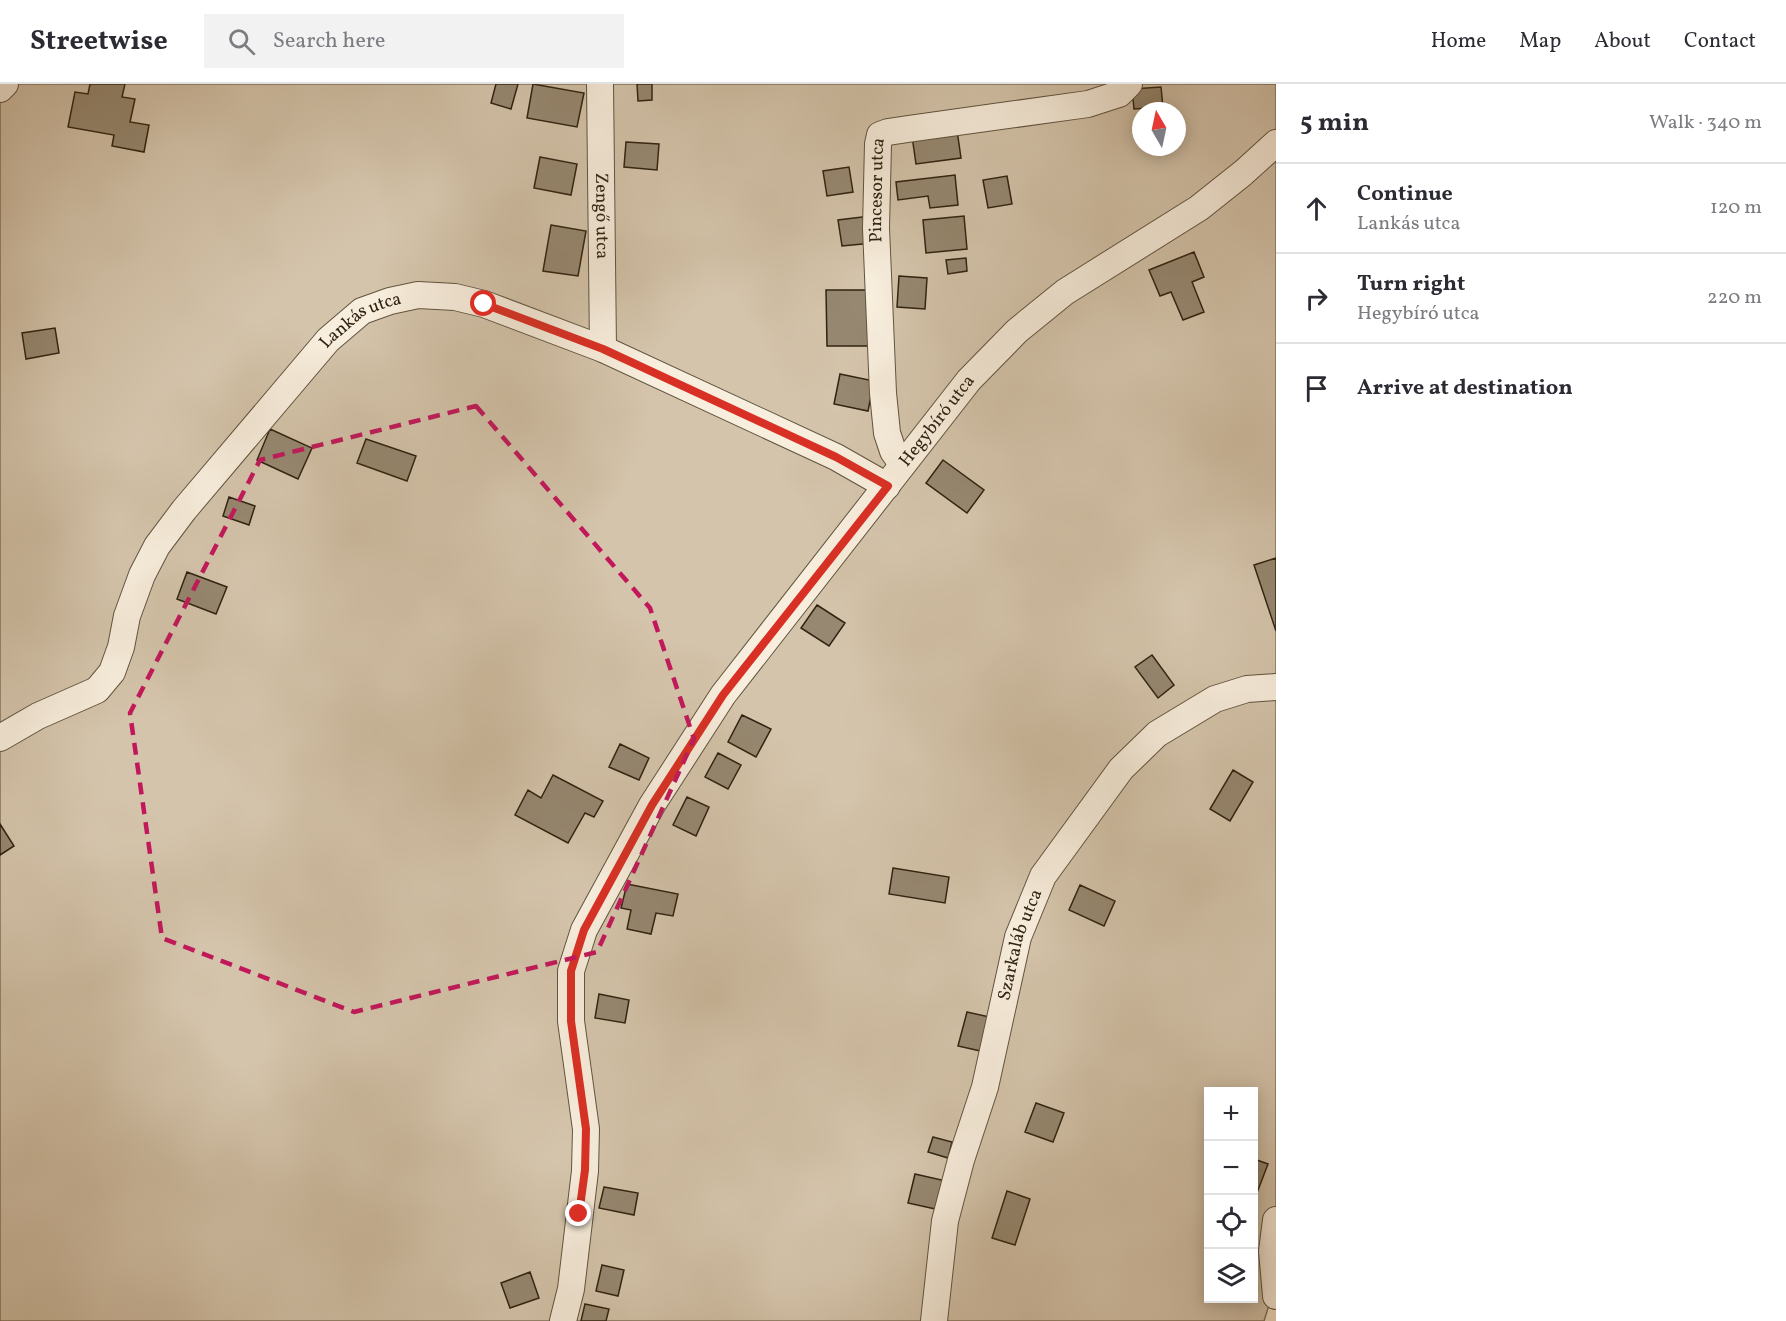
<!DOCTYPE html>
<meta charset="utf-8">
<style>
body{margin:0;font-family:Vollkorn,serif;background:#f2f2f3;color:#2b2b33}
.controls{position:absolute;right:18px;bottom:18px;display:grid;overflow:hidden;border-radius:0px;box-shadow:0 3px 15px #0003}
.controls button{width:54px;height:54px;display:grid;place-items:center;padding:0;border:0;border-bottom:2px solid #e1e1e2;background:#fff;color:#2b2b33;font:30px sans-serif}
.compass{position:absolute;left:1132px;top:18px;width:54px;height:54px;border-radius:50%;background:#fff;box-shadow:0 3px 15px #0003;rotate:351deg}
.stop{position:absolute;width:18px;height:18px;margin:-14px;border:4px solid #d93025;border-radius:50%;background:#fff}
.stop.end{background:#d93025;border-color:#fff;box-shadow:0 2px 6px #0008}
.list{margin:0;padding:0;list-style:none}
h2{display:flex;justify-content:space-between;align-items:center;height:78px;margin:0;padding:0 24px;font-size:26px}
h2 small{font-size:20px;font-weight:400;color:#7c7c81}
.list li{display:grid;grid-template-columns:39px 1fr auto;gap:18px;align-items:center;box-sizing:border-box;height:90px;padding:0 24px;border-top:2px solid #e1e1e2}
.list b{display:block;font-size:22px;white-space:nowrap}
.list p{margin:0;font-size:20px;white-space:nowrap;color:#7c7c81}
.list em{font-size:20px;font-style:normal;color:#7c7c81}
.icon{flex:none;width:33px;height:33px;fill:none;stroke:currentColor;stroke-width:2;stroke-linecap:round;stroke-linejoin:round}
.map{position:relative;flex:none;width:1276px;height:1237px;overflow:hidden}
header{display:flex;align-items:center;gap:36px;box-sizing:border-box;height:84px;padding:0 30px;background:#fff;border-bottom:2px solid #e1e1e2}
header strong{font-size:28px}
nav{display:flex;gap:33px;margin-inline-start:auto;font-size:21px}
.search{width:420px;height:54px;background:#f2f2f3;display:flex;align-items:center;gap:15px;box-sizing:border-box;padding:0 21px;border-radius:0px;color:#7c7c81;font-size:22px}
main{display:flex}
aside{flex:1;background:#fff}
.map>svg:first-child{display:block}
.green{fill:#d4c4ab;stroke:#82745e;stroke-width:1.5;fill-rule:evenodd}
.building{fill:#968871;stroke:#302311;stroke-width:1.5}
.lines{fill:none;stroke-linecap:round;stroke-linejoin:round}
.street-casing{stroke:#61543f;stroke-width:28}
.street{stroke:#f8eedd;stroke-width:26}
.route{stroke:#d93025;stroke-width:8}
.marked{fill:none;stroke:#c2185b;stroke-width:4.5;stroke-dasharray:12 8;stroke-linejoin:round}
.labels{text-anchor:middle;dominant-baseline:central;stroke-width:5;stroke-linejoin:round;paint-order:stroke}
.street-label{font-size:18px;fill:#302311;stroke:#f8eedd}
</style>
<header>
<strong>Streetwise</strong>
<div class="search"><svg class="icon" aria-label="search" viewBox="0 0 24 24"><circle cx="10" cy="10" r="6"/><path d="M15 15l6 6"/></svg>Search here</div>
<nav><a>Home</a><a>Map</a><a>About</a><a>Contact</a></nav>
</header>
<main>
<div class="map">
<svg width="1276" height="1237" viewBox="0 0 1276 1237">
<rect width="100%" height="100%" fill="#f5e5ca"/>
<filter id="stains"><feTurbulence type="fractalNoise" baseFrequency=".00333" numOctaves="4"/><feColorMatrix values="0 0 0 0 .2 0 0 0 0 .09 0 0 0 0 .02 0 0 0 .5 -.17"/></filter>
<radialGradient id="worn" r=".72"><stop offset=".6" stop-color="#630" stop-opacity="0"/><stop offset="1" stop-color="#630" stop-opacity=".3"/></radialGradient>
<path class="green" d="M0 0H1276V1220L1269 1221 1264 1237H0ZM1141 27H1177V63H1141ZM1208 1008H1254V1214H1208Z"/>
<path class="building" d="M90 0H125L122 13 135 15 130 38 149 41 144 68 112 62 114 51 68 43 75 8 88 10Z
M496 0H518L511 25 491 19Z
M533 0 584 9 577 43 527 34Z
M637 0H652V16L638 17Z
M1161 3 1163 23 1134 25 1132 5Z
M957 46 961 74 916 80 912 52Z
M626 58 659 60 657 86 624 83Z
M540 73 577 80 571 111 534 104Z
M849 83 853 108 827 112 823 87Z
M955 91 958 121 930 124 928 112 898 116 896 98Z
M1007 92 1012 120 988 124 983 96Z
M870 132 873 159 842 162 838 136Z
M964 132 967 165 926 169 923 136Z
M551 141 586 147 578 192 543 187Z
M1194 168 1204 193 1192 198 1204 228 1183 236 1171 208 1160 212 1149 186Z
M966 174 967 187 948 190 946 176Z
M899 192 927 194 925 225 897 223Z
M826 206H874V262H827Z
M55 244 59 269 26 275 22 249Z
M840 290 874 297 868 327 834 320Z
M270 345 312 364 298 395 257 376Z
M366 355 416 372 407 397 357 379Z
M943 376 984 406 967 429 926 399Z
M229 413 255 422 249 441 223 432Z
M1276 474V547L1254 481Z
M187 488 227 503 216 530 177 515Z
M817 521 845 539 829 562 801 544Z
M1152 571 1174 601 1158 614 1135 583Z
M742 631 771 645 756 673 728 658Z
M620 660 649 674 639 696 609 683Z
M718 669 741 681 728 705 705 693Z
M1233 686 1253 698 1230 737 1210 725Z
M553 691 603 717 594 733 585 729 568 759 515 731 528 706 541 714Z
M687 713 709 723 696 752 673 741Z
M0 740 14 762 0 771Z
M893 784 949 793 945 819 889 810Z
M627 800 678 810 673 832 656 829 651 850 627 845 631 826 621 824Z
M1080 801 1115 817 1104 842 1069 826Z
M599 910 629 916 625 939 595 934Z
M967 928 994 934 985 968 958 962Z
M1036 1019 1064 1029 1053 1058 1025 1048Z
M933 1053 952 1058 948 1074 928 1068Z
M1254 1075 1268 1080 1255 1114 1254 1113Z
M915 1090 946 1097 940 1126 908 1119Z
M604 1103 638 1109 634 1131 599 1124Z
M1007 1107 1030 1115 1015 1161 992 1154Z
M602 1181 624 1186 618 1212 596 1207Z
M530 1188 539 1214 510 1224 501 1199Z
M585 1220 609 1225 606 1237H581Z"/>
<g class="lines">
<defs>
<g id="street">
<path id="s1" d="M600 0 603 265"/>
<path d="M0 5 5 0"/>
<path id="s2" d="M902 380 893 367 887 349 883 309 876 144 878 60 880 51 888 48 908 45 1088 20 1119 10 1129 0"/>
<path id="s3" d="M0 654 38 632 97 606 112 588 121 563 127 532 142 491 157 462 184 426 328 256 362 227 390 217 418 211 455 213 484 220 603 265 836 373 887 402"/>
<path d="M1276 1136 1272 1167 1276 1212"/>
<path id="s4" d="M563 1237 571 1205 585 1087 586 1045 571 937V887L584 846 652 721 723 611 969 296 1017 247 1065 208 1199 124 1243 89 1276 59"/>
<path id="s5" d="M934 1237 945 1137 961 1076 985 1003 1018 853 1043 792 1121 685 1157 650 1215 615 1247 605 1276 603"/>
</g>
</defs>
<use href="#street" class="street-casing"/>
<use href="#street" class="street"/>
</g>
<g class="lines">
<path class="route" d="M484 220 603 265 836 373 888 402 723 611 652 721 584 846 571 887V937L586 1045 585 1086 579 1130"/>
</g>
<path class="marked" d="M476 322 650 524 694 655 597 868 354 928 162 854 130 629 260 376Z"/>
<g class="labels">
<g class="street-label">
<text stroke="none"><textPath href="#s2" startOffset="278">Pincesor utca</textPath></text>
<text stroke="none"><textPath href="#s1" startOffset="132">Zengő utca</textPath></text>
<text stroke="none"><textPath href="#s3" startOffset="573">Lankás utca</textPath></text>
<text stroke="none"><textPath href="#s4" startOffset="1017">Hegybíró utca</textPath></text>
<text stroke="none"><textPath href="#s5" startOffset="387">Szarkaláb utca</textPath></text>
</g>
</g>
<rect width="100%" height="100%" filter="url(#stains)"/>
<rect width="100%" height="100%" fill="url(#worn)"/>
</svg>
<div class="controls">
<button>+</button>
<button>−</button>
<button><svg class="icon" aria-label="locate" viewBox="0 0 24 24"><circle cx="12" cy="12" r="6"/><path d="M12 2v4M12 18v4M2 12h4M18 12h4"/></svg></button>
<button><svg class="icon" aria-label="layers" viewBox="0 0 24 24"><path d="M12 4l9 5-9 5-9-5zM3 14l9 5 9-5"/></svg></button>
</div>
<svg class="compass" viewBox="-18 -18 36 36"><path d="M0-13l5 13h-10z" fill="#e53935"/><path d="M0 13l5-13h-10z" fill="#7c7c81"/></svg>
<div class="stop" style="left:484px;top:220px"></div>
<div class="stop end" style="left:579px;top:1130px"></div>
</div>
<aside>
<h2>5 min<small>Walk · 340 m</small></h2>
<ul class="list">
<li><svg class="icon" aria-label="ahead" viewBox="0 0 24 24"><path d="M12 20V5M6 11l6-6 6 6"/></svg><div><b>Continue</b><p>Lankás utca</p></div><em>120 m</em></li>
<li><svg class="icon" aria-label="right" viewBox="0 0 24 24"><path d="M7 20v-9h11M14 6l5 5-5 5"/></svg><div><b>Turn right</b><p>Hegybíró utca</p></div><em>220 m</em></li>
<li><svg class="icon" aria-label="arrive" viewBox="0 0 24 24"><path d="M6 21V4h12l-3 4 3 4H6"/></svg><div><b>Arrive at destination</b></div></li>
</ul>
</aside>
</main>
